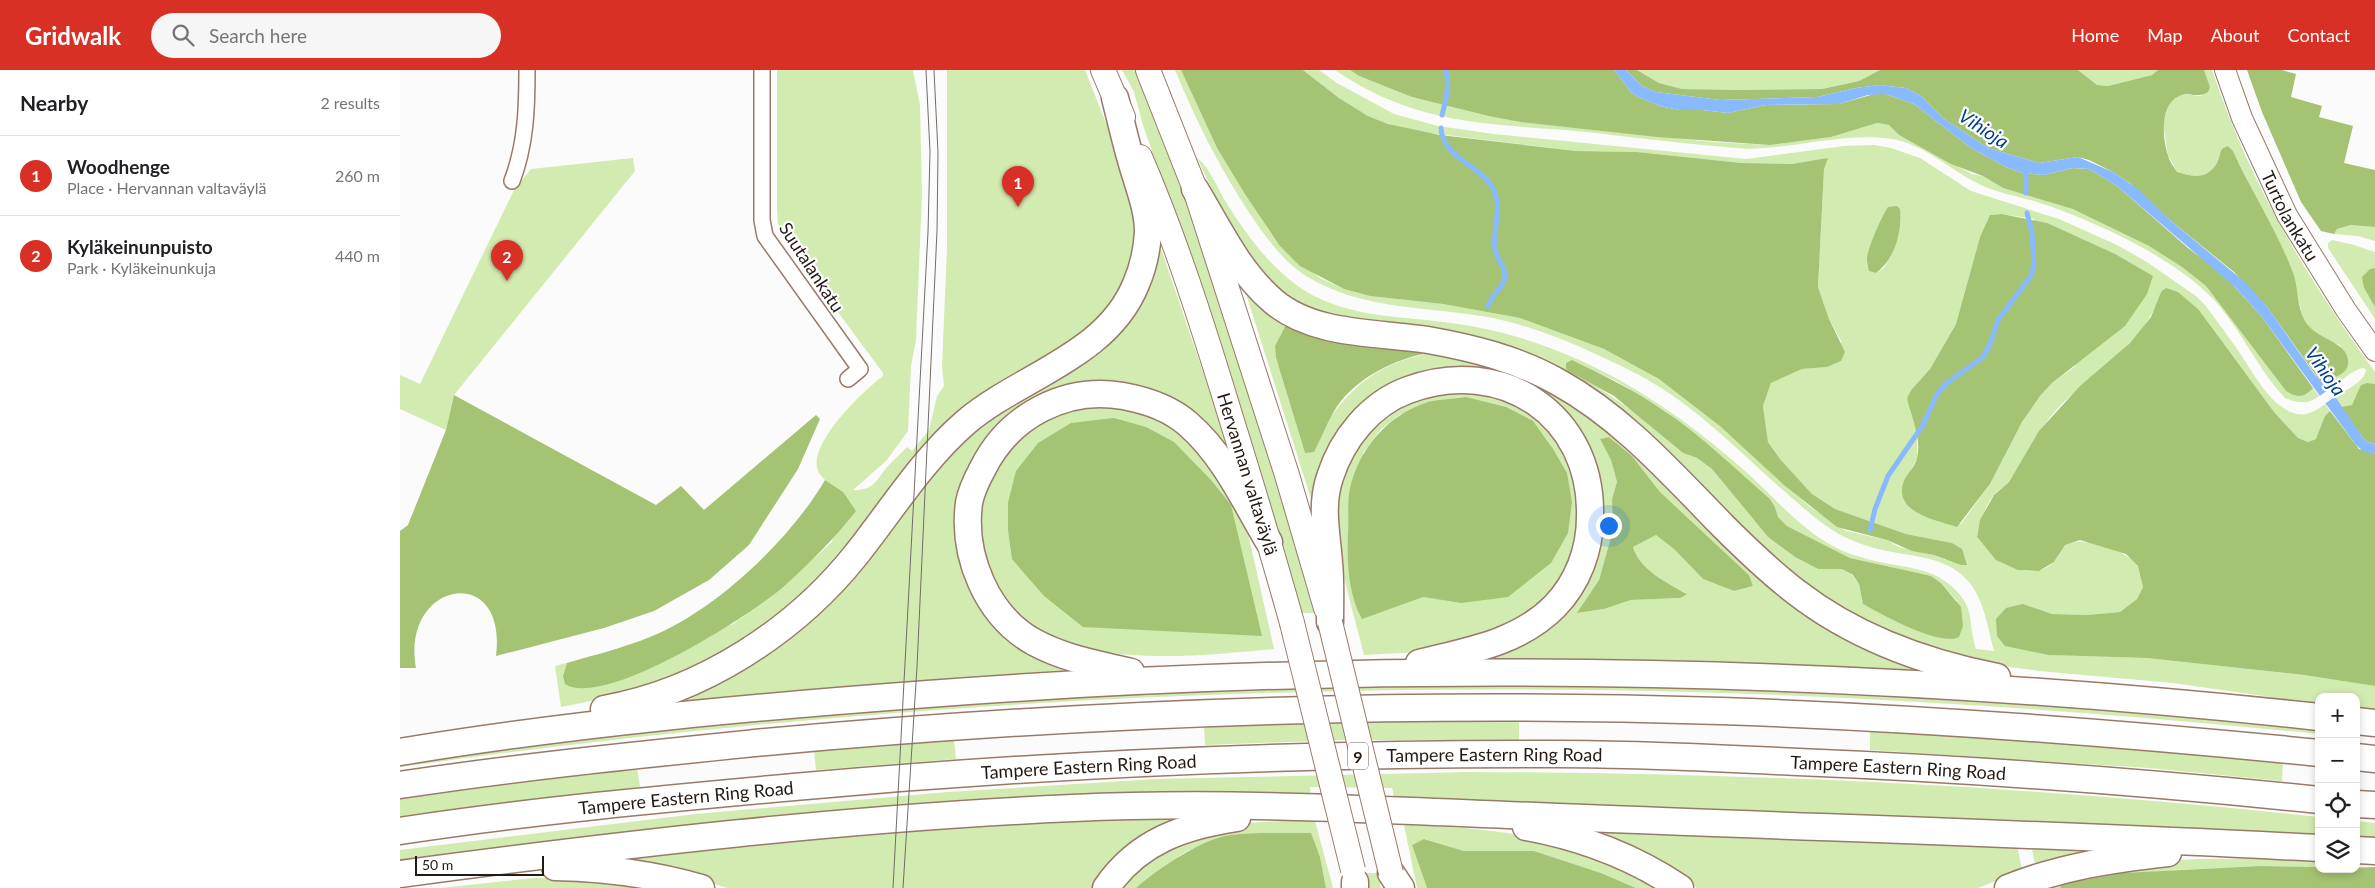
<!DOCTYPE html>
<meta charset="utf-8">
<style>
body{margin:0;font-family:Lato,sans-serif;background:#f6f6f6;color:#202124}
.controls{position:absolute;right:15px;bottom:15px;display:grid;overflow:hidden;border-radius:10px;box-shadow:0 2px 8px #0003}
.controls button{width:45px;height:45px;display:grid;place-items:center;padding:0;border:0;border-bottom:1px solid #e0e0e0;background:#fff;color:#202124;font:25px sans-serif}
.scale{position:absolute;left:15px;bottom:12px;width:129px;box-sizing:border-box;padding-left:5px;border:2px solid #251a13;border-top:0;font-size:14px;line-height:18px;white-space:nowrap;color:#251a13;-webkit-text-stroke:4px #fff;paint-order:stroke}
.you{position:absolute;left:1208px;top:455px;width:18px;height:18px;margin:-12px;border:4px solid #fff;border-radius:50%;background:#1a73e8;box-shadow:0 0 0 8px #1a73e833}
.badge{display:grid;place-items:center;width:32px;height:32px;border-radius:50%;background:#d93025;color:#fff;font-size:16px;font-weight:700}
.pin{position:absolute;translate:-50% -41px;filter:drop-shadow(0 1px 2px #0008)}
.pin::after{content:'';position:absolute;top:26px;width:18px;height:15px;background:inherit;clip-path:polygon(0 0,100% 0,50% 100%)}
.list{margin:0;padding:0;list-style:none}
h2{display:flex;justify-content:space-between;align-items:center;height:65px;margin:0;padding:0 20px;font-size:21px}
h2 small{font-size:16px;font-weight:400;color:#757577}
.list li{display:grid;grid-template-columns:32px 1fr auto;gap:15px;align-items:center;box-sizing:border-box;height:80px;padding:0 20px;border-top:1px solid #e0e0e0}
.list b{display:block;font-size:19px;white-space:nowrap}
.list p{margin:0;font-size:16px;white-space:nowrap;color:#757577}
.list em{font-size:16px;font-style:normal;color:#757577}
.icon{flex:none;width:28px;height:28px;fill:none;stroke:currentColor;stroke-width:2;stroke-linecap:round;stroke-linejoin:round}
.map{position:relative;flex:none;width:1975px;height:818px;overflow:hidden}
header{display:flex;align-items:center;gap:30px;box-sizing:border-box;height:70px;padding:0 25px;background:#d93025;color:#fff}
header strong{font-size:24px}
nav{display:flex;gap:28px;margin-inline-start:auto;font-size:18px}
.search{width:350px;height:45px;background:#f6f6f6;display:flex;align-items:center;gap:12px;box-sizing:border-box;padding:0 18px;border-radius:28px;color:#757577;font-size:19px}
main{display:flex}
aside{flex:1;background:#fff}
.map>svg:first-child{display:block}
.green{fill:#d2ebb0;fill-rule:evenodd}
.forest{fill:#a4c373}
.water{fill:#89b9fe}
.pier{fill:#fbfbfb}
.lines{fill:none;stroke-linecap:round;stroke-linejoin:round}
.stream{stroke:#89b9fe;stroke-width:5}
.minor-casing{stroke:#997a69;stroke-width:18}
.secondary-casing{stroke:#997a69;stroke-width:22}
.trunk-casing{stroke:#997a69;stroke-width:26}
.motorway-casing{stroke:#997a69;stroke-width:29}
.minor{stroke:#fff;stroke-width:15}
.secondary{stroke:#fff;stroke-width:20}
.trunk{stroke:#fff;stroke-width:24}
.motorway{stroke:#fff;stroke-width:26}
.tram{stroke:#736c68;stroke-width:1}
.trunk-bridge-casing{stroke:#997a69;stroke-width:26;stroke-linecap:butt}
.trunk-bridge{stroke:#fff;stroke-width:24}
.labels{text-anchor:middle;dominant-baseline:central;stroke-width:4.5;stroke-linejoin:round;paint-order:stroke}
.shield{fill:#fff;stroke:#665f5a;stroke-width:1}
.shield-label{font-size:16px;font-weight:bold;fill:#251a13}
.street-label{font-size:18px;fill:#251a13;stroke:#fff}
.water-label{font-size:19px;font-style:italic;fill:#003f8c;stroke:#fff}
</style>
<header>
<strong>Gridwalk</strong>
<div class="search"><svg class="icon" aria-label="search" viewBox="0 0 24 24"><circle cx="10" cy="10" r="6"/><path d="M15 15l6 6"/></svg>Search here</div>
<nav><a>Home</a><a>Map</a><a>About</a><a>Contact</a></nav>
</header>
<main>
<aside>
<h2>Nearby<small>2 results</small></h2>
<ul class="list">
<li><span class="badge">1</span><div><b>Woodhenge</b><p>Place · Hervannan valtaväylä</p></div><em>260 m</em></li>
<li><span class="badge">2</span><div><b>Kyläkeinunpuisto</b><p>Park · Kyläkeinunkuja</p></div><em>440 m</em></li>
</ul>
</aside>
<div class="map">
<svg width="1975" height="818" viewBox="0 0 1975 818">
<rect width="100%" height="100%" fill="#fbfbfb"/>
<path class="green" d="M377 0H513L520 35 522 124 516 270 511 296 508 361 486 391 453 420C473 421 477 410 487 397 493 390 501 384 507 377L512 381 529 360 537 326 544 316 542 296 547 178V0H685L725 101 736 157 735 179 721 222 695 254 652 285 430 499 377 547 325 581 255 613 221 625 161 637 155 596 167 593 163 606 333 554 381 518 432 472 443 422C435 417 424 411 419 403 404 377 464 320 483 306V303L389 176 378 154 377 137Z
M722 0H735C808 174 864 361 914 543H901L837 326 743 55 734 22Z
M775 0H781L817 78 868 159 879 175 920 208 944 219 970 226 1043 234 1120 248 1204 279 1259 309 1321 357 1409 436 1446 461 1487 470 1499 477 1534 485 1546 490 1552 473 1506 464 1435 439 1412 424 1380 389 1368 372 1363 336 1371 313 1402 299 1427 297 1441 291V271L1429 249 1418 217 1424 99 1427 89 1392 94 1342 93 1237 82 1176 81 1014 61 988 54 968 46 939 28 903 0H919L937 13 994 44 1038 56 1094 64 1346 89 1444 76 1474 75 1491 78 1520 88 1571 121 1659 149 1717 175 1747 192 1796 226 1805 235C1816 250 1827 264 1837 279 1852 300 1870 338 1897 344 1908 346 1917 340 1925 334L1930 341C1922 349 1922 359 1916 369L1908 372 1898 368 1874 342 1799 240 1761 222C1745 275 1692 302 1656 340 1637 362 1626 386 1610 410 1605 417 1598 419 1594 425 1587 432 1577 458 1577 467 1592 488 1629 516 1654 492 1659 487 1661 477 1667 474 1684 467 1726 480 1737 495 1741 501 1742 510 1743 517L1737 529 1720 542 1687 545 1652 544 1623 534 1649 585 1747 588 1904 605 1975 616V642L1956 639V627H1919V634L1773 613 1639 601 1581 593 1488 564 1407 518 1199 325 913 241 873 219 831 159 797 88C809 96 818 119 826 132 847 166 873 201 907 222 950 247 997 246 1044 252 1076 256 1109 263 1139 274 1217 301 1284 347 1345 401 1372 425 1395 453 1426 472 1440 481 1458 487 1475 491 1500 497 1528 497 1549 514 1577 537 1567 551 1576 579L1594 581C1588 559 1584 529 1568 511 1545 484 1506 487 1474 478 1461 474 1446 469 1434 461 1413 448 1395 430 1376 414 1333 375 1289 331 1237 304 1191 281 1144 259 1093 248 1030 236 962 241 906 206 884 192 867 169 852 147 820 99 797 53 775 0ZM1602 144 1634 149 1674 297 1652 313 1640 326 1622 352 1590 414 1561 454 1504 412 1517 389V361L1510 341 1512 319 1530 299 1556 254 1580 167 1590 145ZM1475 170 1493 182 1484 198 1476 203 1469 201 1467 191ZM1172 290 1218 312 1264 340 1370 429 1375 437 1378 447 1387 456 1450 488 1531 506 1541 513 1557 531 1514 559 1463 534 1459 514 1453 506 1443 499H1418L1395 487 1368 467 1312 399 1297 388 1283 383 1233 341 1196 316Z
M935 0H950L959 6 1012 27 1120 52 1312 72 1370 75 1431 67 1477 53 1489 55 1499 65 1572 104 1583 106 1603 118 1673 138 1749 176 1782 197 1806 216 1886 321 1907 324 1913 318 1919 326C1908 335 1898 333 1885 328 1855 296 1838 252 1806 222 1764 183 1692 150 1637 132 1617 126 1597 123 1579 114 1550 100 1524 74 1492 69 1445 62 1396 78 1349 79 1294 75 1240 68 1186 62 1091 53 1018 57 935 0Z
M1237 0H1480L1459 11 1422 19 1340 20 1282 19 1259 13Z
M1678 0H1758L1752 5 1708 16 1697 15Z
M1804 0H1812C1850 114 1905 205 1975 302V314L1967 313 1952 335 1941 337 1934 327C1945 320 1964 313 1966 300L1964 298C1954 298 1939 313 1930 319L1920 311 1930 309 1941 276 1921 267 1909 257 1902 246 1892 200 1833 81 1828 76 1823 78C1819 82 1820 88 1817 93 1807 110 1793 107 1777 102L1768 85 1763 53 1770 31 1781 24 1801 26 1810 17Z
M233 88 235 101 54 325 46 360 0 339V305L20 314 115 118 131 99Z
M1951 155 1975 157V171L1958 166 1934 164 1937 159Z
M757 167 832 387 743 318 598 357 564 499 681 603 458 616 350 626 236 642 333 601 576 353 675 294Z
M1932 170 1954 175 1975 182V198L1970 199 1964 218 1975 237V249L1928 178V173Z
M841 208 865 233 1085 288 1174 328 1340 484 1559 608 1067 593 1162 541 1193 399 1106 309 974 328 919 454ZM875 276 1022 285C960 299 939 334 905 383L876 288ZM1209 367 1232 386 1260 422 1349 505 1353 516 1334 521 1303 509 1274 479 1256 465 1233 477C1240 499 1266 513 1286 523L1280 528 1231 530 1204 539 1178 543 1199 510 1213 460 1212 429 1217 412 1211 390 1200 369Z
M1047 320 1107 328 1137 347 1162 372 1183 425 1169 498 1137 540 1103 560 1020 582 964 585C948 519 917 438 955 374 958 369 961 363 965 358 986 336 1019 329 1047 320ZM1001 344 1061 533 1024 527 963 383 981 359Z
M703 332 756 344 800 376 847 459 874 579C806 585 697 598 637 559 588 528 567 458 591 405 599 390 610 379 622 368 630 361 639 350 648 346 665 339 686 337 703 332Z
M861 614 1421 618 1919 655V664C1710 643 1501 628 1292 622 860 611 428 637 0 697V687L309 650Z
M1019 651H1119V670H942L805 675 804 656Z
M1470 660 1657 672 1883 692 1882 711 1749 698 1470 680Z
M554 670 556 689 416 700 414 681Z
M237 698 240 717 0 748V729Z
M1069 702C1353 703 1636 716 1919 747V770L995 730 992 718 910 717 911 727 0 795V780L296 744 548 722 756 709Z
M807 743 695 818H327L305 811 180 792 510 758Z
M882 751H915L933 818H926L920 787 881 763 828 765 787 781 761 798 736 818H716L769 774 846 753Z
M1956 751 1975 753V773L1956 772Z
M1141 752 1616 770 1622 800 1578 818H1297L1287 809Z
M1004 755C1061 757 1118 761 1174 777 1203 785 1240 805 1268 818H1236L1201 803 1134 781H1064L1025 769 1012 775 1027 818H1017Z
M1630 770 1699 779 1635 794Z
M1919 788V797L1859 796 1777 800 1662 814 1660 818H1639L1744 792 1797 789Z
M966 803H978L981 818H969Z
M134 808H161L256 818H41Z"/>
<path class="forest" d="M781 0H903L939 28 968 46 988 54 1040 65 1176 81 1237 82 1342 93 1392 94 1428 88 1424 99 1418 217 1429 249 1445 282 1441 291 1427 297 1402 299 1371 313 1363 336 1368 372 1380 389 1412 424 1435 439 1506 464 1552 473 1562 479 1567 495H1561L1534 485 1512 481 1487 470 1437 457 1384 415 1321 357 1259 309 1204 279 1120 248 1043 234 970 226 944 219 900 196 879 175 845 124 817 78Z
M950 0H1214L1231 22 1238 27 1260 36 1279 40H1302L1328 43 1366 35 1439 34 1474 24H1485L1514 34 1571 78 1606 97 1622 103 1644 105 1673 98 1689 99 1717 116 1788 178 1824 205 1862 247 1913 318C1904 328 1897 328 1886 321L1806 216 1782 197 1749 176 1673 139 1603 118 1583 106 1551 94 1499 65 1489 55 1477 53 1431 67 1370 75 1257 67 1120 52 1089 46 1012 27 959 6Z
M1226 0H1237L1259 13 1282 19 1340 20 1422 19 1459 11 1480 0H1678L1697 15 1708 16 1752 5 1758 0H1804L1810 17 1808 22C1797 29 1788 21 1779 26 1760 34 1762 68 1768 85 1769 91 1774 97 1777 102 1793 107 1807 110 1817 93 1820 88 1819 82 1823 78L1828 76 1833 81C1851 121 1876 159 1892 200 1899 216 1896 236 1905 251 1917 271 1950 271 1948 294 1947 306 1929 309 1920 311L1868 238 1834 202 1771 151 1731 114 1713 102 1689 90 1678 87 1639 93 1588 78 1543 48 1521 26 1506 18 1479 15 1456 18 1417 27 1320 30 1256 22 1242 16Z
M1847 0H1882L1896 4 1891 27 1922 36 1919 47 1953 56 1944 93 1975 100V157L1951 155 1937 159 1934 164 1921 161 1901 132 1862 42Z
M1497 136 1500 139C1502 162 1495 189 1476 203L1469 201C1468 197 1467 193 1467 189 1467 179 1482 146 1488 137Z
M1602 144 1647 153 1715 184 1753 206 1747 224 1725 256 1652 313 1640 326 1622 352 1590 414 1557 457C1537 450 1492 443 1504 411 1507 403 1516 396 1517 388 1522 367 1511 348 1507 328L1512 319 1530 299 1556 254 1580 167 1590 145Z
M1975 198V237L1964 218 1962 207 1970 199Z
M1766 218 1778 222 1799 240 1874 342 1898 368 1908 372 1916 369 1925 346 1930 341 1959 379 1975 384V616L1904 605 1747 588 1649 585 1605 576 1597 566 1596 549 1606 538 1623 534 1652 544 1687 545 1720 542 1737 529 1743 517 1738 496 1726 484 1680 470 1665 475 1654 492 1639 501 1618 500 1596 490 1577 467 1580 450 1594 425 1609 412 1639 361 1680 316 1730 273 1751 247 1761 222Z
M886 255 1021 280 1022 284C989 292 951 311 933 343 926 355 921 369 914 382L905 383 876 288 875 276Z
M1172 290C1203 305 1234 320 1263 340 1301 365 1335 399 1370 429L1375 437 1378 447 1387 456 1450 488 1518 503 1531 506 1541 513 1561 537 1563 556 1559 567C1540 577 1481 544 1463 534L1459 514 1453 505 1442 499H1418L1395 487 1368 467 1312 399 1297 388 1283 383 1214 326 1170 302 1166 299V293Z
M1967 313 1975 314V374L1968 372 1963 368 1941 337 1952 335 1961 315Z
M54 325 256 435 281 416 304 440 416 345 420 349 398 399 349 475 309 510 254 541 204 558 96 586C108 491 0 511 16 598H0V461L8 455 46 360Z
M1066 327 1106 337 1133 351 1153 379 1167 403 1172 432 1168 463 1151 493 1108 527 1061 533 1023 527 962 549C948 523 947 493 948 464 949 449 947 432 950 418 960 377 988 345 1028 332 1040 329 1054 329 1066 327Z
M714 348 746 357 774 372 811 410 831 435 862 566 683 557 644 526 612 489 608 460V433L616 401 638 373 671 353Z
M1209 367 1232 386 1260 422 1349 505 1353 516 1334 521 1303 509 1274 479 1256 465 1233 477C1240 500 1267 513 1287 524L1280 528 1231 530 1204 539 1177 543 1199 510 1213 460 1212 429 1217 412 1211 390 1200 369Z
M425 410 443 422 456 441C434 469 409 494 382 518 349 546 204 639 165 614L163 606 167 593C194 585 223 578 250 567 315 541 390 470 425 410Z
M881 763H911L920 787 926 818H736C757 799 802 769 830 765 847 763 864 763 881 763Z
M1024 769 1064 781H1134L1201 803 1236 818H1027L1012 775Z
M1859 796 1919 797V799L1975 797V818H1660L1662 814 1724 803Z"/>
<path class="water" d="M1214 0H1226L1242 16 1256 22 1320 30 1417 27 1456 18 1479 15 1506 18 1521 26 1543 48 1588 78 1639 93 1678 87 1713 102 1738 119 1771 151 1846 213 1868 238 1915 305 1930 319 1963 368 1968 372 1975 374V384L1964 382 1956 375 1862 247 1836 218 1717 116 1689 99 1673 98 1644 105 1622 103 1606 97 1571 78 1514 34 1485 24 1468 25 1439 34 1366 35 1328 43 1302 40H1279L1260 36 1238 27 1231 22Z"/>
<path class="pier" d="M1932 317 1936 326 1923 335 1917 328Z"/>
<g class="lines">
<path class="stream" d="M1042 45C1046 30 1050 15 1046 0
M1041 58C1042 84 1073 94 1088 111 1106 132 1092 155 1095 179 1096 189 1106 196 1105 207 1104 218 1092 223 1088 236
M1626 99V123
M1470 460 1475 439 1488 406 1523 355 1537 324 1548 312 1583 287 1590 274 1598 250 1631 206 1634 195 1632 162 1627 143"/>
<defs>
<path id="minor" d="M362 0V150L365 166 460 299 448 309
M112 111C126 74 127 38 127 0"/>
<g id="secondary">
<path id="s1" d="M1825 0 1842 48 1887 145 1946 240 1975 281"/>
</g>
<g id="trunk">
<path d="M703 0 723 47"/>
<path d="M748 0 795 119 887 405 926 538"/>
<path id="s2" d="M740 87C775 168 802 253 828 338 850 409 872 481 892 553"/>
</g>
<g id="motorway">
<path d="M795 119C818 157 838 201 873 231 914 266 977 262 1028 270 1073 278 1117 289 1158 312 1223 348 1272 404 1323 456 1346 479 1370 502 1396 522 1454 567 1526 593 1597 607"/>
<path d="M930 552C930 532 931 512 929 493 927 464 920 436 930 407 942 369 970 334 1008 320 1102 285 1193 345 1190 447 1190 480 1178 512 1155 536 1119 573 1067 581 1019 593"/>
<path d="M731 602C698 594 665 589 634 572 587 546 562 486 569 433 571 421 577 409 583 398 609 346 665 316 723 326 745 330 771 339 788 354 824 385 845 432 869 472"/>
<path d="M204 639C301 622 394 562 455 486 491 441 522 390 566 352 622 305 707 286 736 214 743 198 747 180 748 162 748 140 739 117 733 97 726 74 721 51 715 28"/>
<path d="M1956 651 1975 653"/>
<path d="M0 682C175 653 352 637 528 624 991 589 1458 597 1919 647"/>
<path d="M1956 687 1975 689"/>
<path d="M0 715C118 697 237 685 355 673 676 643 999 631 1321 641 1521 648 1720 663 1919 683"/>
<path d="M1956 734 1975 735"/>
<path d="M1126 757C1181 767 1234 787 1280 818"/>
<path id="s3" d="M0 761C130 741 262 729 394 717 648 694 902 683 1157 684 1237 684 1318 688 1398 692 1572 699 1745 712 1919 730"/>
<path d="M1956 780 1975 781"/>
<path d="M155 797C204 798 253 804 301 818"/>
<path d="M991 803 1001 818"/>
<path d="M0 804C224 774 448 748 673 738 844 730 1014 742 1185 748 1430 758 1674 765 1919 778"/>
<path d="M706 818C738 771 784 756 837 748"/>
<path d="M955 818V812"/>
<path d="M1608 818C1660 797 1713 789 1768 783"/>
</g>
</defs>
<use href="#minor" class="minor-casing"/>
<use href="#secondary" class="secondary-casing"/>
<use href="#trunk" class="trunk-casing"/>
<use href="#motorway" class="motorway-casing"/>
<use href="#minor" class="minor"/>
<use href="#secondary" class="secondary"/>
<use href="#trunk" class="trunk"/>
<use href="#motorway" class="motorway"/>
<path class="tram" d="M493 818 528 162 530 82 526 0
M503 818 517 597 537 161 538 83 534 0"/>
<defs>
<path id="trunk-bridge" d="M930 552 991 803
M892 553 953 800"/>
</defs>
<use href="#trunk-bridge" class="trunk-bridge-casing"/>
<use href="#trunk-bridge" class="trunk-bridge"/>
</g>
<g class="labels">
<rect class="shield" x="948" y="672.5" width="20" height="27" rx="4"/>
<g class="shield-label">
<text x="958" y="686">9</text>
</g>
<g class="street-label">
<text stroke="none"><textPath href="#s1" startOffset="160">Turtolankatu</textPath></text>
<text transform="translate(412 197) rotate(57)">Suutalankatu</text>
<text stroke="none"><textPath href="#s2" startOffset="335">Hervannan valtaväylä</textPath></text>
<text stroke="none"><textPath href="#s3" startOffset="1098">Tampere Eastern Ring Road</textPath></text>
<text stroke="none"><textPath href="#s3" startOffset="692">Tampere Eastern Ring Road</textPath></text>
<text stroke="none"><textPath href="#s3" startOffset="1502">Tampere Eastern Ring Road</textPath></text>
<text stroke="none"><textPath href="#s3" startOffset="288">Tampere Eastern Ring Road</textPath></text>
</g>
<g class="water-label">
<text transform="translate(1584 58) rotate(33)">Vihioja</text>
<text transform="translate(1926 301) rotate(55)">Vihioja</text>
</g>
</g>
</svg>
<div class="controls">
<button>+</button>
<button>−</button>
<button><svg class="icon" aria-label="locate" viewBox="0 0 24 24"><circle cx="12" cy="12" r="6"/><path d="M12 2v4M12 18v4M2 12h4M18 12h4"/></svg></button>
<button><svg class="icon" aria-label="layers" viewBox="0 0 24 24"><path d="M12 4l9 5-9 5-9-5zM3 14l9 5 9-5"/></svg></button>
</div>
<div class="scale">50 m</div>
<div class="you"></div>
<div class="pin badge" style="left:618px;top:137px">1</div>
<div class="pin badge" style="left:107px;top:211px">2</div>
</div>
</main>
